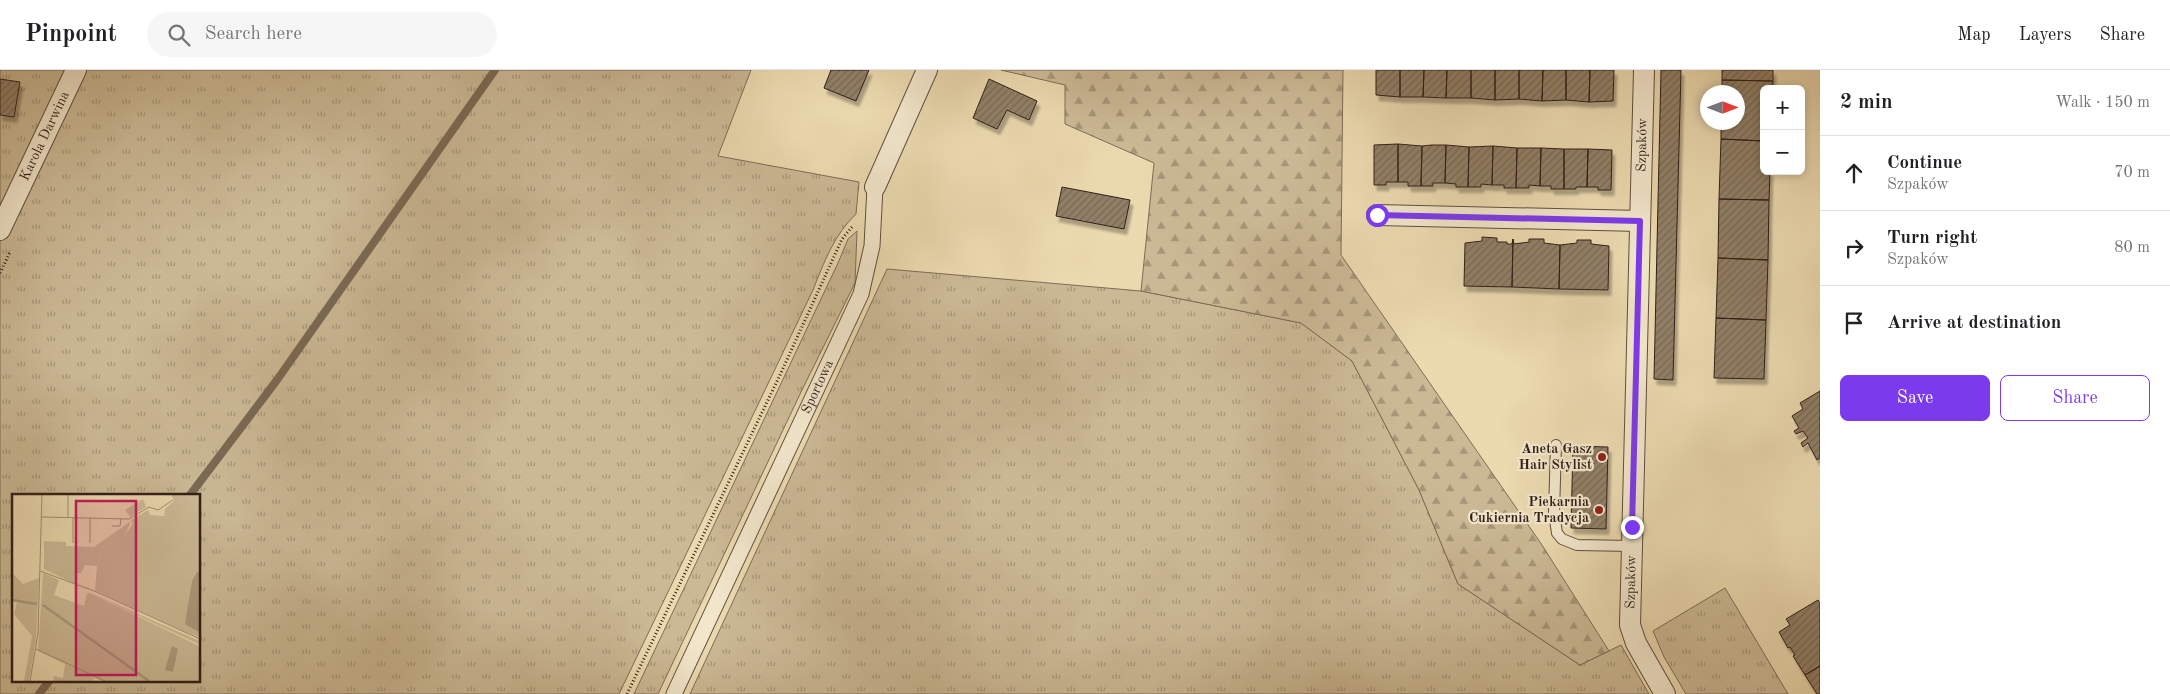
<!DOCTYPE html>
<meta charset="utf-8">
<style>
body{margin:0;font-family:"Old Standard TT",serif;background:#f6f6f6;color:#202124}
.controls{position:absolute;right:15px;top:15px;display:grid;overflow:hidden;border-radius:8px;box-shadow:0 2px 8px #0003}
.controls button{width:45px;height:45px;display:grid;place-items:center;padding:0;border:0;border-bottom:1px solid #e0e0e0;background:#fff;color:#202124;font:25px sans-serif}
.compass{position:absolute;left:1700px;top:15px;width:45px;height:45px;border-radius:50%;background:#fff;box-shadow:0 2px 8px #0003;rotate:90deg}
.stop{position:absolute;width:15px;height:15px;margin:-11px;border:4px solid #7c3aed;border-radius:50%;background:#fff}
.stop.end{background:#7c3aed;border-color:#fff;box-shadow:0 1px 5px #0008}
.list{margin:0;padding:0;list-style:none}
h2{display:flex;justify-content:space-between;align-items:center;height:65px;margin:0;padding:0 20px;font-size:21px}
h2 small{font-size:16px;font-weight:400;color:#757577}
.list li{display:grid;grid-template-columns:32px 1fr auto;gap:15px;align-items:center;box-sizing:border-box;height:75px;padding:0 20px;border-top:1px solid #e0e0e0}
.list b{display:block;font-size:19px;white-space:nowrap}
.list p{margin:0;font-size:16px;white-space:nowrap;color:#757577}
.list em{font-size:16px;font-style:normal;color:#757577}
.actions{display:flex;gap:10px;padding:15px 20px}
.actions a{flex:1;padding:11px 0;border:1px solid #7c3aed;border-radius:8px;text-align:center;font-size:18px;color:#7c3aed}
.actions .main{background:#7c3aed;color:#fff}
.icon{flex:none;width:28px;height:28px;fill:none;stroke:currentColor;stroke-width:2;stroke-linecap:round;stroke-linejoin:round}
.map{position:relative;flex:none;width:1820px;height:624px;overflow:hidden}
header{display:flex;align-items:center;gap:30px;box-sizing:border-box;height:70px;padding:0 25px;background:#fff;border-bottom:1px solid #e0e0e0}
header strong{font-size:24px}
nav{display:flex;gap:28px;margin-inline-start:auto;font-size:18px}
.search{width:350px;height:45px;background:#f6f6f6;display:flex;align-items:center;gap:12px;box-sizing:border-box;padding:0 18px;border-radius:28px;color:#757577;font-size:19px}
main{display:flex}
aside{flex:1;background:#fff}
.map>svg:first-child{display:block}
.grass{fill:url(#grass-tufts);stroke:#7e6c56;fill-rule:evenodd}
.forest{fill:url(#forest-firs);stroke:#7e6c56}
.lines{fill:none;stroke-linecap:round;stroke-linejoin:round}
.stream{stroke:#7a6954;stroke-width:8}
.building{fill:url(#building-hatch);stroke:#301f18;filter:url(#shadow)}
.service-casing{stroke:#5f4e3e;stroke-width:12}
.pedestrian-casing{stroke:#5f4e3e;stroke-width:17}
.minor-casing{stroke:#5f4e3e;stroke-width:22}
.path{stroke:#301f18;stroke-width:3;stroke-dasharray:1 2.5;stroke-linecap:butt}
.service{stroke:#f2e6cb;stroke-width:10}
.pedestrian{stroke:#f2e6cb;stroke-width:15}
.minor{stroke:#f2e6cb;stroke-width:20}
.route{stroke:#7c3aed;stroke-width:6}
.poi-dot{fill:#8f2418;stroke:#f2e6cb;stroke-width:2}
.labels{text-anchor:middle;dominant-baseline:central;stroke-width:4.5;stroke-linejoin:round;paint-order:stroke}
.street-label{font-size:14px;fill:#301f18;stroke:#f2e6cb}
.poi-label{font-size:14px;font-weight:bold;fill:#301f18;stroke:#f2e6cb;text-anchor:end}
.inset-river{fill:none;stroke:#ab9a7c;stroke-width:2.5}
.inset-road{fill:none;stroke:#a08f73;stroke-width:1}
.view{fill:#c2185b;fill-opacity:0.15;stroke:#c2185b;stroke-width:2.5}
.inset-edge{fill:none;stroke:#301f18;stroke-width:2.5}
</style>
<header>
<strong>Pinpoint</strong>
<div class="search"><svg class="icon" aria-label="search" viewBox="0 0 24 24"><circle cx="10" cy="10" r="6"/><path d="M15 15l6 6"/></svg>Search here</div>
<nav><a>Map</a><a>Layers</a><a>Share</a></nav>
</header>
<main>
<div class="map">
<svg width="1820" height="624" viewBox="0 0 1820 624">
<defs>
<pattern id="grass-tufts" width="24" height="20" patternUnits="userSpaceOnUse" patternTransform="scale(1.25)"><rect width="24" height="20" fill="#cbb995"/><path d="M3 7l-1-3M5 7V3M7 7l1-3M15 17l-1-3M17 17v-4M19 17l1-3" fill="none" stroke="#a59679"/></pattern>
<pattern id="forest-firs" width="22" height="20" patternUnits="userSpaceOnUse" patternTransform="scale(1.25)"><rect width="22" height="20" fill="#cbb995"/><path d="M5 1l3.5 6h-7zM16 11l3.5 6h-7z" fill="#a59679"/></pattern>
<pattern id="building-hatch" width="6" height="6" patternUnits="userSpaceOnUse" patternTransform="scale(1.25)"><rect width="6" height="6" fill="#918067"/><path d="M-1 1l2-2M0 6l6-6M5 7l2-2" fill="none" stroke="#776854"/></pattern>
<filter id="shadow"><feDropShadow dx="3" dy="5.5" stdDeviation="1" flood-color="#0004"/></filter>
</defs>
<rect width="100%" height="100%" fill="#ebd9af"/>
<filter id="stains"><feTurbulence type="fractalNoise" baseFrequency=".004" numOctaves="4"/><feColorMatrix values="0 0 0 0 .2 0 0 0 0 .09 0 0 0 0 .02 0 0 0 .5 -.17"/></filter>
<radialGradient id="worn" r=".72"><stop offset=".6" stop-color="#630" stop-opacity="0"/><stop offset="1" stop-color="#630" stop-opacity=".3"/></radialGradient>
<path class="grass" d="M0 0H751L718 86 859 112 856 144C834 165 824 192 813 220L619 624H0ZM14 425H199V610H14Z
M857 161 855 213 801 322 658 624H634L838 193 848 169Z
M887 199 1141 221 1301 253 1352 291 1419 420 1458 514 1580 595 1621 575 1649 624H690Z
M1725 518 1788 624H1686L1664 587 1653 561Z"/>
<path class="forest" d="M1001 0H1343L1341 185 1542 475 1609 581 1580 595 1458 514 1419 420 1352 291 1301 253 1141 221 1154 93 1065 54V15Z"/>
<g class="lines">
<path class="stream" d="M190 425 277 310 495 0
M39 624 50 610"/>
</g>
<path class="building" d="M831 0H869L856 31 824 18Z
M1376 0H1400V27L1376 25Z
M1400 0H1424L1423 27H1400Z
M1424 0H1447L1446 28 1423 27Z
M1447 0H1471V28H1446Z
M1471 0H1495V30L1471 28Z
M1495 0H1519V29L1495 30Z
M1519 0H1543L1542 31 1519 29Z
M1543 0H1566V30L1542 31Z
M1566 0H1590L1589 32 1566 30Z
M1590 0H1614L1613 31 1589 32Z
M1661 0H1681L1673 310 1654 309Z
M1722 0H1773V11L1722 10Z
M0 9 20 12 14 47 0 45Z
M989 9 1037 31 1029 50 1007 40 997 59 973 48Z
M1722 10 1773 11V19H1764V71L1721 69V52H1738V22H1722Z
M1721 69 1764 71V101H1770L1769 130 1719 129Z
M1398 74V112H1386V115H1374V75Z
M1398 74 1422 76 1421 116H1408V112H1398Z
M1432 75H1446L1445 113H1433V116H1421L1422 76Z
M1446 75 1469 77 1468 117H1456V114L1445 113Z
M1493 76 1492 115 1481 114V117H1468L1469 77Z
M1493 76 1517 78 1516 118H1504V115H1492Z
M1517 78H1541L1540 116 1529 115V118H1516Z
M1541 78 1564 79V119H1551V116H1540Z
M1564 79H1588L1587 117H1576V119H1564Z
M1588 79 1612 80 1611 120H1598V117H1587Z
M1062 117 1130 130 1124 159 1056 146Z
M1719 129 1769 130 1768 190 1718 188Z
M1482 167 1497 168V172H1507V174H1512L1513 169 1512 217 1464 216 1465 173 1482 171Z
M1513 169 1514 174 1529 172V169H1544V173L1560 175 1559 219 1512 217Z
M1577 170H1591V174L1609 176 1608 220 1559 219 1560 175 1577 173Z
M1718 188 1768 190 1766 250 1716 248Z
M1716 248 1766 250 1764 309 1714 308Z
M1820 321V388L1817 390 1808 373 1803 377 1801 373 1808 368 1803 361 1796 364 1794 361 1799 358 1792 346 1803 339 1800 333Z
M1573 376 1608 377 1606 459 1571 458Z
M1818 530 1820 533V596L1805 605 1793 586 1795 585 1790 577 1788 578 1779 562 1790 555 1786 549Z
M1820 596V624H1817L1805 605Z"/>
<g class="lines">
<defs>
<path id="service" d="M1556 375 1554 443 1557 463 1562 469 1577 475 1631 476"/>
<g id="pedestrian">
<path id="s1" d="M674 624 861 224 872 176 875 117"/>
</g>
<g id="minor">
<path d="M1644 0 1630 555 1636 573 1665 624"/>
<path d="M875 117 927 0"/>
<path d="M1377 145 1640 151"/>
<path id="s2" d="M0 160 76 0"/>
</g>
</defs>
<use href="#service" class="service-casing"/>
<use href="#pedestrian" class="pedestrian-casing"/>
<use href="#minor" class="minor-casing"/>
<path class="path" d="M0 203 10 182
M627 624 780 305 842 169 852 157"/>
<use href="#service" class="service"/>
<use href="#pedestrian" class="pedestrian"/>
<use href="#minor" class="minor"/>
</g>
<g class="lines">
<path class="route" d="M1377 145 1640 151 1632 457"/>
</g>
<g class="poi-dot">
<circle cx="1602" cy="387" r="5"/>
<circle cx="1599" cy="440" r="5"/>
</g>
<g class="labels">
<g class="street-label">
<text stroke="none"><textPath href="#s2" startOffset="104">Karola Darwina</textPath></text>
<text transform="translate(1642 75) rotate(-89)">Szpaków</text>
<text stroke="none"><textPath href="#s1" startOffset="339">Sportowa</textPath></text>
<text transform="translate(1631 512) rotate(-89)">Szpaków</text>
</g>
<g class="poi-label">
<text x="1592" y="379">Aneta Gasz<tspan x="1592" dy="16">Hair Stylist</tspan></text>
<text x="1589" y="432">Piekarnia<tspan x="1589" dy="16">Cukiernia Tradycja</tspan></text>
</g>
</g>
<g transform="translate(12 424)">
<rect width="188" height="188" fill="#ebd9af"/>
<path d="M159 0H187V37L169 136 83 96 85 72 92 52 113 41 121 30 119 26 136 16 138 21 152 22 153 15 162 7ZM131 5 134 13 118 23 113 16ZM0 79 11 90 27 84 24 144 17 187H12L20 142 2 120 5 108 0 107ZM31 79 47 86 42 101 72 112 75 99H78L187 152V187H90L82 184 81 187H41L42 182 51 184 53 170 26 157ZM79 99 187 147V150L148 132Z" fill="#cbb995"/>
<path d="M119 27 113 41 92 52 85 72 73 71 69 79H65L63 90 32 75V47L54 48V52L82 53Z" fill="#cbb995"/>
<path d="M187 37V143L169 136 167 131Z" fill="#cbb995"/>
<path d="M185 78 188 79 187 138 173 130 180 87ZM160 152 166 155 161 178 153 176Z" fill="#ab9a7c"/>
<path class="inset-river" d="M0 106 25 110M31 111 137 187"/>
<path class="inset-road" d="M137 13 146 16 161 6M30 23 117 25 137 13M56 23V0M100 32H108L109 25M61 49V24M78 49V24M28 77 85 98 188 145M24 155 93 187M18 187 26 139 30 0"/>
<path class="view" d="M64 7H124V181H64Z"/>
<rect width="188" height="188" class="inset-edge"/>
</g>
<rect width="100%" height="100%" filter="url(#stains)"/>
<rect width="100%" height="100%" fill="url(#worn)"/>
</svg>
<div class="controls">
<button>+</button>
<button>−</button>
</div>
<svg class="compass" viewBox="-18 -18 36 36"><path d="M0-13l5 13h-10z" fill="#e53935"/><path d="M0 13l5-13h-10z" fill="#757577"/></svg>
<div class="stop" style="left:1377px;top:145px"></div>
<div class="stop end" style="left:1632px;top:457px"></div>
</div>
<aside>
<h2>2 min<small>Walk · 150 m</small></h2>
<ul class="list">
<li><svg class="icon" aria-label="ahead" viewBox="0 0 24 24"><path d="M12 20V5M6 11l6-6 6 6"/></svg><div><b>Continue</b><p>Szpaków</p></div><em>70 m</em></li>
<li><svg class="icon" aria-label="right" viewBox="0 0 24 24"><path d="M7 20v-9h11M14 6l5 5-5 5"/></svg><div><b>Turn right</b><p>Szpaków</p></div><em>80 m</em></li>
<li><svg class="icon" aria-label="arrive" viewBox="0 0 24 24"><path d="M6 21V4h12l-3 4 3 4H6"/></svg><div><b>Arrive at destination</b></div></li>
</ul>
<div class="actions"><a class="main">Save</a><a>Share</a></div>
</aside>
</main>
